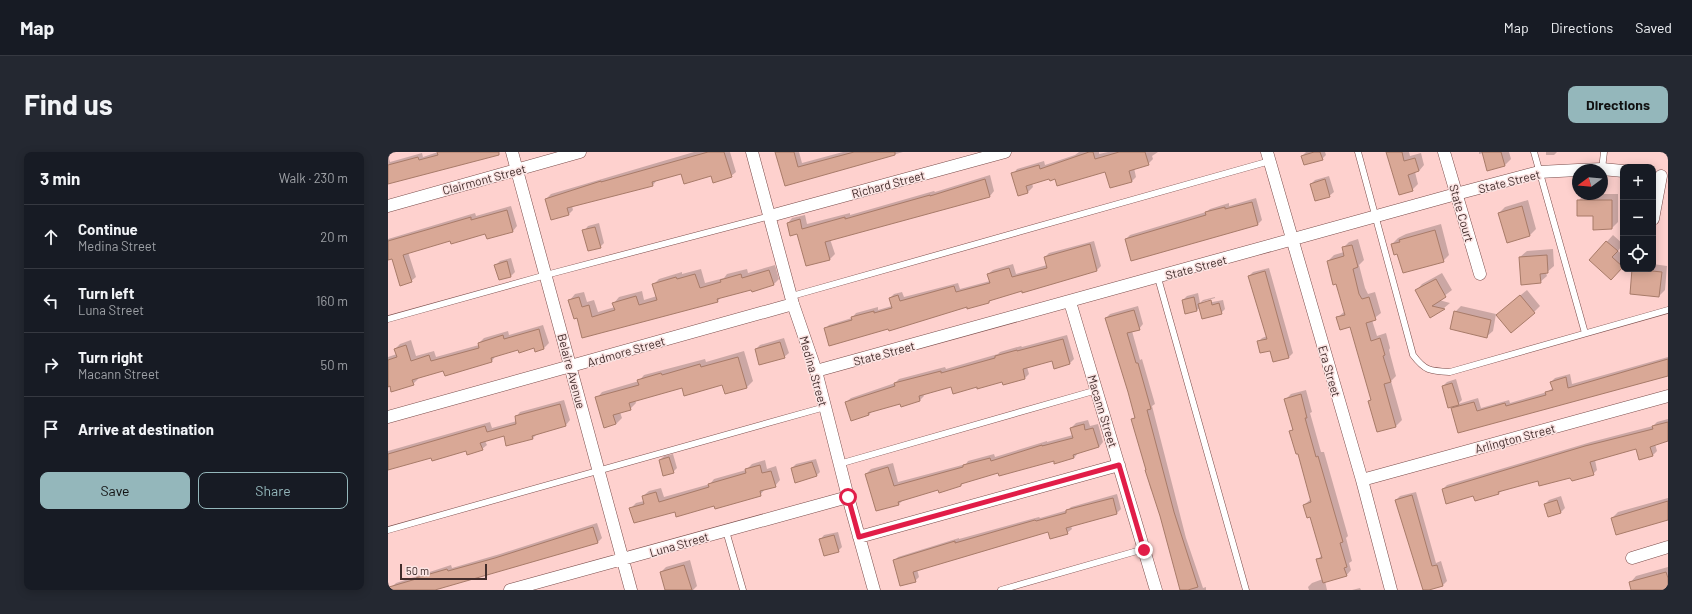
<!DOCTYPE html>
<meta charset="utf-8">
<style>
body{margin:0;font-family:Barlow,sans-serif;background:#242831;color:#f1f3f6}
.controls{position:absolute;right:12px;top:12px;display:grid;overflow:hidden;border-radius:8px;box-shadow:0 2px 10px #0003}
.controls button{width:36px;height:36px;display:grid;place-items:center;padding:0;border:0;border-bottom:1px solid #363941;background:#171b24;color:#f1f3f6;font:20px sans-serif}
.compass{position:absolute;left:1184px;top:12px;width:36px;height:36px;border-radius:50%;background:#171b24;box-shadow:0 2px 10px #0003;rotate:254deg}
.scale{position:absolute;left:12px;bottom:10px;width:87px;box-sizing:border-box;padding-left:4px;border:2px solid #422d2c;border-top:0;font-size:11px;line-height:14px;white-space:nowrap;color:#422d2c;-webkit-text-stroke:3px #fbe4e3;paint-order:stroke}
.stop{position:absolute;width:12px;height:12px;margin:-9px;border:3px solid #e11d48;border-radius:50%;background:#fff}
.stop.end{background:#e11d48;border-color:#fff;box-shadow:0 1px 4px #0008}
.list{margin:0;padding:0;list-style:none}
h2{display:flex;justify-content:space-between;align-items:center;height:52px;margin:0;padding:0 16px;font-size:17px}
h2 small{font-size:13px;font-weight:400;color:#9ea1a6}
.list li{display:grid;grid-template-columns:26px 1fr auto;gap:12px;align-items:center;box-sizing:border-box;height:64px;padding:0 16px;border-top:1px solid #363941}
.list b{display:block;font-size:15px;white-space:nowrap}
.list p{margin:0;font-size:13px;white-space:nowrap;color:#9ea1a6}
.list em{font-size:13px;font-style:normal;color:#9ea1a6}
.actions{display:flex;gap:8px;padding:12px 16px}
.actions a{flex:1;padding:9px 0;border:1px solid #94b7bb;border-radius:8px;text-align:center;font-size:14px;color:#94b7bb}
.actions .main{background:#94b7bb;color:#111}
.icon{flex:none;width:22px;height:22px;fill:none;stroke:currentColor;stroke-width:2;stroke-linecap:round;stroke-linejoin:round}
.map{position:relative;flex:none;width:1280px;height:438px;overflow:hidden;border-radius:8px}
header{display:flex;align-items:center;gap:24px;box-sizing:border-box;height:56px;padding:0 20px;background:#171b24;border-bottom:1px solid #363941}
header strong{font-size:19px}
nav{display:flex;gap:22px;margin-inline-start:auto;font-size:14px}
.intro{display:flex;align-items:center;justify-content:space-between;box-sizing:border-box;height:96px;padding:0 24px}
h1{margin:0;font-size:28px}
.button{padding:10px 18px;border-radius:8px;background:#94b7bb;color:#111;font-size:14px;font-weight:700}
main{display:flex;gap:24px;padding:0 24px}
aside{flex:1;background:#171b24;border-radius:8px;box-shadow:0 2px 10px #0003}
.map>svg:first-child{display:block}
.shadow{fill:#0003}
.building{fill:#d9a896;stroke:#a87b69}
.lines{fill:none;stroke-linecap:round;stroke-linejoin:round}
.lane-casing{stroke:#7a4c4a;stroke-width:7}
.street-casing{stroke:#7a4c4a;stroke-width:13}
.lane{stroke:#fff;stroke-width:6}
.street{stroke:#fff;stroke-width:12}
.route{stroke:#e11d48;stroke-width:5}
.labels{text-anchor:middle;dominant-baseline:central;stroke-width:3;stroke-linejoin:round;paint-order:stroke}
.street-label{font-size:12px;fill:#422d2c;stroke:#fbe4e3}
</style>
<header>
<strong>Map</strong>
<nav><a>Map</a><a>Directions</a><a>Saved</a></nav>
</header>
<div class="intro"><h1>Find us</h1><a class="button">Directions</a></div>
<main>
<aside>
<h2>3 min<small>Walk · 230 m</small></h2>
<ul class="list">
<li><svg class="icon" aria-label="ahead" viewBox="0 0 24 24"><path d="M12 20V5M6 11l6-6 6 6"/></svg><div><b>Continue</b><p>Medina Street</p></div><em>20 m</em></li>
<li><svg class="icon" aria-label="left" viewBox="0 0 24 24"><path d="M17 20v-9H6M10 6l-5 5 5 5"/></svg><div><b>Turn left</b><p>Luna Street</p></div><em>160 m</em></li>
<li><svg class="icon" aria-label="right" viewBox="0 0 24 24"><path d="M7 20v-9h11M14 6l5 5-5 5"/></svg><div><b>Turn right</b><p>Macann Street</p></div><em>50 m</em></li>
<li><svg class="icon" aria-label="arrive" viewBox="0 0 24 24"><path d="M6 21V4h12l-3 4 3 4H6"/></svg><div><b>Arrive at destination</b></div></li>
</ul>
<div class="actions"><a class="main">Save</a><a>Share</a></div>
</aside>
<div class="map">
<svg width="1280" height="438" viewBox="0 0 1280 438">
<rect width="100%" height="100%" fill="#fed1ce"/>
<path class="shadow" d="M50 0H107L0 31V3L2 10 34 1 35 5Z
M306 0H342L348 20 343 24 294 21 269 28 265 33 184 54 185 58 181 62 164 67 158 47 163 42Z
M388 0H411L414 11 455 0H515L398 33Z
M691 0H711V2L720 0H770L764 4 765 7 760 12 746 16 748 25 743 30 718 19 662 26 644 31 645 35 640 40 631 43 625 22 629 17 656 9 657 13 687 3Z
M918 0H937L938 3 934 7 914 4Z
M999 0H1021L1022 4 1033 1 1036 13 1031 19 1027 20 1030 32 1024 38Z
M1091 0H1121L1123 7 1117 13 1100 18 1095 1 1091 2Z
M1158 0H1169L1166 3H1158Z
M602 23 606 39 602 44 442 87 447 102 442 107 419 113 410 81 400 71 404 66 417 63 419 72 462 61V63L546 39 547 40Z
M941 24 946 40 941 44 923 32 927 28Z
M1197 42H1230V70L1224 76 1190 49Z
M868 46 874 68 870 72 744 108 738 87 742 83 818 60 822 57 841 51V54Z
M1140 48 1148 77 1142 83 1119 89 1111 61 1117 55Z
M123 54 129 74 125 79 98 81 63 88 20 100 28 125 23 129 4 106 0 107V87L87 61 88 64Z
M211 71 216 91 212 95 196 79 200 74Z
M1053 72 1061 103 1055 109 1010 101 1004 92 1010 86 1018 82Z
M1225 83 1235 92 1230 99 1235 103V114L1230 120 1202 108Z
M970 87 976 108 971 113 977 136 980 142 987 140 993 161 984 168 989 184 998 181 1002 196 1001 198 1008 224 1003 229 1014 268 1008 274 990 279 981 250 983 247 963 174 949 166 957 159 949 131 940 109 946 103 956 100 955 96 961 90Z
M706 89 713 114 709 118 635 140 634 138 604 147 601 150 580 154 501 176 437 177 441 173 464 166 468 161 490 155V158L504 154 502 146 506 142 514 140 516 145 570 131 572 137 602 129 600 122 605 118 625 112 628 122 659 113 657 105 661 101Z
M1165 97 1166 114 1158 121 1159 124 1152 130 1132 105 1139 99Z
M123 106 127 120 123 124 112 127 108 113 112 109Z
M1265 112 1279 114 1277 138 1271 144 1243 141 1245 117H1265Z
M387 113 391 127 385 133 364 136 333 145 330 149 195 184 190 165 182 148 187 142 196 140 199 150 206 148 210 160 227 155 226 151 231 145 254 139 256 148 269 144 266 132 271 127 294 120V122L313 117 317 131 336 126 339 122 359 117 360 121Z
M881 116 905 201 901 205 886 209 882 197 870 190 874 186 879 184 861 124 865 120Z
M1054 121 1064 138 1051 148 1062 151 1056 156 1043 164 1028 139 1034 132Z
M1139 138 1152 154 1146 160 1116 157Z
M810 141 812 151 815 148 827 145V146L814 150V152L835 148 837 157 833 161 812 156 809 158 798 161 795 148 799 144Z
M750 154 755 172 751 177 744 179 752 208 754 207 767 252 764 254 798 386 815 436 818 435V438H793L765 338H763L745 268 747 265 741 240 718 166 722 162Z
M1073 154 1108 162 1105 179 1098 185 1067 160Z
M155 173 161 191 156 196 146 195 131 197 108 203 104 209 56 217 30 226V227L25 232 0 234V205L9 202 7 197 12 192 23 188 28 204 46 199 48 205 91 193V191L96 186 120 179 121 183Z
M679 183 686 207 682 211 665 207 639 215 641 222 637 226 589 234H564L535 242 536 244 532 248 512 251 484 259 481 263 458 250 463 246 507 231 511 227 557 215 558 217 610 202 612 200 633 194 634 195Z
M396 186 401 201 396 205 368 197 372 193Z
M356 199 365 229 359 235 337 241 335 232 294 234 247 248 248 251 242 257 232 260 234 266 228 272 209 246 214 240 251 229 256 223 317 207 318 210Z
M1280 205V224L1071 280 1064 257 1068 252 1055 234 1059 230 1068 227 1074 248 1070 252 1090 246 1093 256 1121 248 1122 251 1159 240 1165 236 1163 230 1167 226 1182 222 1184 232Z
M918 238 924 260 922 261 933 300H936L960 384 958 386 964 409 961 411 963 418 958 424 937 429 939 438H921L920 435 924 431 935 427 929 408 934 403 923 364 916 353 923 347 910 300 902 280 906 276 898 247 903 242Z
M176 248 182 268 178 273 150 281 145 286 119 293 116 283 97 289 99 293 94 297 79 298 0 313V299L102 270 104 276 129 269 128 265 132 260Z
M1280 267V288L1267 292 1269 299 1264 304 1248 296 1207 308 1209 318 1205 322 1150 327 1115 338 1111 341 1086 343 1055 337 1059 333 1203 290 1265 274 1269 270Z
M700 268 702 274 710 272 715 290 711 295 690 301 686 306 666 308 611 320 577 329 573 333 551 337 516 347 511 352 489 358 478 322 483 317 505 311 510 330 578 312 580 309 606 302 607 305 659 289V290L685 283 683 276 688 271Z
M285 302 289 316 285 320 272 308 276 304Z
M428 307 432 320 428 324 404 316 408 312Z
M377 308 379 317 388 314 392 328 387 334 377 337 372 343 288 359 243 356 248 351 256 349 255 344 261 339 273 336 276 345 322 332 326 327 358 318 364 312Z
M1028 340 1048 411 1053 409 1059 429 1055 433 1037 438H1036L1008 348 1012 344Z
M729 342 733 357 729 361 683 374 684 377 679 381 661 379 529 417 531 425 527 429 506 409 510 405 571 386V387L651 365 652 366 680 358 683 355Z
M1173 344 1177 356 1173 360 1157 352 1161 348Z
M1280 346V367L1224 366 1230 360Z
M209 371 214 386 210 390 105 420 102 422 42 438H5L4 435 8 431 63 413 64 416 112 402Z
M450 380 454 395 450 399 432 388 436 383Z
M302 408 309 434 305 438H278L273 420 278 415Z
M1280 415V437L1275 438H1244L1242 431 1248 424Z
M972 436 973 438H964Z"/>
<path class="building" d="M49 0H111V3L0 32V13L30 5 31 8 50 3Z
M320 0H336L344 25 325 31 323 24 296 32 293 22 264 30 265 34 179 56 181 63 163 68 157 47 213 29V30Z
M387 0H406L410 15 466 0H507V3L397 34Z
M701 0H705L707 7 731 0H757L761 13 741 19 744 30 722 36 717 20 669 34 667 27 662 29 661 27 638 34 640 41 630 44 623 21 651 13 652 17Z
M926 0H932L935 8 916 13 913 4Z
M998 0H1014L1016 9 1027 6 1031 19 1020 23 1025 39 1011 43Z
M1094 0H1113L1117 14 1099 19Z
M597 27 602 45 437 90 442 108 418 114 409 82 402 84 399 71 412 67 414 77 457 65V67L542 43V44Z
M937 27 942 45 927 49 922 32Z
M1189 48H1224V77L1205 78V64H1189Z
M864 50 870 73 743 109 737 87 818 63 817 60 837 55V57Z
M1134 54 1142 84 1119 91 1110 61Z
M119 58 125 80 99 87 97 82 63 92 62 89 15 103 24 130 12 134 4 107 0 108V89L83 65V68Z
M207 75 213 96 200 99 194 78Z
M1047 78 1056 110 1015 121 1009 102 1006 103 1003 92 1012 90 1011 88Z
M1218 89 1230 99 1224 105 1235 115 1223 128 1201 108Z
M702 92 709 119 634 141V139L601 149V151L579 157V155L501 179 500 177 441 194 436 176 464 168 463 165 486 159V161L504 156 501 146 510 143 512 149 566 134 568 140 602 131 599 122 621 116 624 125 659 116 656 105Z
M964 93 970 115 965 117 971 142 974 147 981 145 988 168 978 171 983 189 992 186 997 203 995 204 1003 230 996 232 1008 275 989 280 980 249 983 248 962 175 952 178 948 165 957 163 948 132 945 133 939 109 956 104 954 95Z
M1159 103 1160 121 1152 122 1153 131 1133 133 1131 105Z
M119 109 123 125 111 128 106 113Z
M1244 117 1274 120 1271 145 1242 142Z
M381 118 386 133 364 140 363 138 329 147 330 150 194 186 189 166 186 167 180 148 191 145 194 155 201 153 204 165 227 158 224 151 248 144 251 153 269 148 264 132 288 125 289 127 307 122 312 136 333 130 332 128 353 122 354 126Z
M877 119 901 206 885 210 882 199 872 201 869 189 879 187 860 124Z
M1048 127 1058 145 1044 154 1057 157 1042 166 1027 138Z
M1132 143 1147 161 1123 181 1108 163Z
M806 145 809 159 797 162 794 148Z
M823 148 824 153 831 151 834 162 814 167 810 152Z
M746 158 752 178 739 181 748 211H750L763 257 759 258 786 360 810 435 800 438H792L772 364 757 318H758L743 267 747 266 740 240 717 166Z
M1066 159 1103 168 1099 186 1062 177Z
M151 177 156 197 147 200 146 196 131 201 130 198 103 206 104 210 57 224 55 219 24 228 26 233 3 240 2 234 0 235V208L9 205 6 197 18 193 23 209 41 203 43 209 91 196 90 191 115 183 116 187Z
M675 187 682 212 666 217 664 209 635 217 637 227 615 233 614 230 589 237V235L565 242 563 235 531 244 532 249 513 255 512 252 480 261 481 263 463 269 457 250 507 234 506 231 553 219V221L607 206V204L629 198V199Z
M392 190 397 206 371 213 367 197Z
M350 205 359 236 337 242 334 233 296 244 294 236 241 251 243 258 225 263 228 272 216 276 207 245 251 233 249 228 273 221 274 223 312 212 313 215Z
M1280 207V224L1070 281 1063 256 1086 250 1089 259 1117 251 1118 254 1158 243 1157 240 1165 238 1162 230 1178 225 1180 236Z
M1064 231 1071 253 1060 256 1054 234Z
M913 242 919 266H917L928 305 930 304 955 390 952 391 959 415 956 416 959 424 935 431 928 407 934 406 922 365 919 366 915 353 923 350 910 302H908L901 279 905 278 896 247Z
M172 252 178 274 144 284 145 287 118 294 116 284 92 291 95 298 79 303 78 299 44 309 43 306 0 318V302L97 274 99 280 128 272 127 264Z
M1280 270V289L1262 295 1265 304 1251 308 1248 297 1202 310 1206 323 1184 329 1182 326 1151 334 1150 329 1110 340 1111 342 1087 349 1085 344 1058 352 1054 337 1197 294 1265 277 1264 274Z
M696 272 697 278 705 276 711 295 685 303 686 306 666 312V309L611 324 610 321 573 332V334L551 341 550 338 510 350 511 353 488 359 477 322 500 315 506 334 575 315V313L602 306 603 309 654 293V294L685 286 682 276Z
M281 305 286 321 275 324 271 308Z
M424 310 429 324 407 331 403 316Z
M372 313 374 321 383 319 388 335 372 339 373 344 327 357 326 354 288 365 287 360 246 371 241 356 256 352 254 344 268 340 271 350 321 335 320 332 358 321 357 317Z
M1024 343 1044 414 1049 413 1055 434 1041 438H1035L1007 348Z
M725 346 729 362 678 376 680 382 662 387 660 380 525 420 528 430 512 434 505 408 567 389V391L647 368 648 369 678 361V358Z
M1169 348 1173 361 1160 365 1156 352Z
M1280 349V368L1228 383 1223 366Z
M205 375 210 391 47 438H1V435L28 427V426L59 417 60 419 107 406Z
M446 383 451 400 436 404 431 387Z
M296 413 304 438H277L272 420Z
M1278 420 1280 426V438H1243L1241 430Z"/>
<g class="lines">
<defs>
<path id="lane" d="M970 0 1025 203C1037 219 1042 219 1062 220L1280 158
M1146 0 1197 181
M1214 17 1216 0
M770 126 858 438
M404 144 882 9
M0 167 158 123 382 64
M451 312 709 238
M0 378 437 255
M338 379 355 438
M613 438 756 397"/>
<path id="street" d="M124 0 243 438
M364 0 405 152 428 219 460 345 486 438
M879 0 974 328 1003 438
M1056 0 1092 122
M1190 18 1214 17 1235 19
M0 54 192 0
M382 64 617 0
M1265 67 1273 24
M682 150 768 438
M428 219 1068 42 1151 20 1190 18
M0 265 405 152
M974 328 1280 244
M471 385 731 313
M1244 406 1280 395
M122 438 460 345"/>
</defs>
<use href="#lane" class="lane-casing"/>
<use href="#street" class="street-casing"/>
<use href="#lane" class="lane"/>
<use href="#street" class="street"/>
</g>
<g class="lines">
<path class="route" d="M460 345 471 385 731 313 756 398"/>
</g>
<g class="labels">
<g class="street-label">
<text transform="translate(96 27) rotate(-15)">Clairmont Street</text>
<text transform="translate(1121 29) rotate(-14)">State Street</text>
<text transform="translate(500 32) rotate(-15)">Richard Street</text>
<text transform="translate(1074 61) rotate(74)">State Court</text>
<text transform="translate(808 115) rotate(-15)">State Street</text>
<text transform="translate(238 199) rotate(-16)">Ardmore Street</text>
<text transform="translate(496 201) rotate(-15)">State Street</text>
<text transform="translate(184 219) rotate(75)">Belaire Avenue</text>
<text transform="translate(426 219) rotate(74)">Medina Street</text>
<text transform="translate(942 219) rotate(74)">Era Street</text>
<text transform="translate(715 259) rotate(73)">Macann Street</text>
<text transform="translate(1127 286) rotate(-15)">Arlington Street</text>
<text transform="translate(291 392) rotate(-16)">Luna Street</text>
</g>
</g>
</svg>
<div class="controls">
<button>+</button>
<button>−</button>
<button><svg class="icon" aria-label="locate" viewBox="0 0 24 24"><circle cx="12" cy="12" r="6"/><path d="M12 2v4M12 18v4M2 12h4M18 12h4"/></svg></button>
</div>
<svg class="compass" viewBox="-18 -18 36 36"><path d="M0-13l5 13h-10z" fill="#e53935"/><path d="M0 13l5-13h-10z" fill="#9ea1a6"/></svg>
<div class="scale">50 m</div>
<div class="stop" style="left:460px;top:345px"></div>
<div class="stop end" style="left:756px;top:398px"></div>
</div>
</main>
